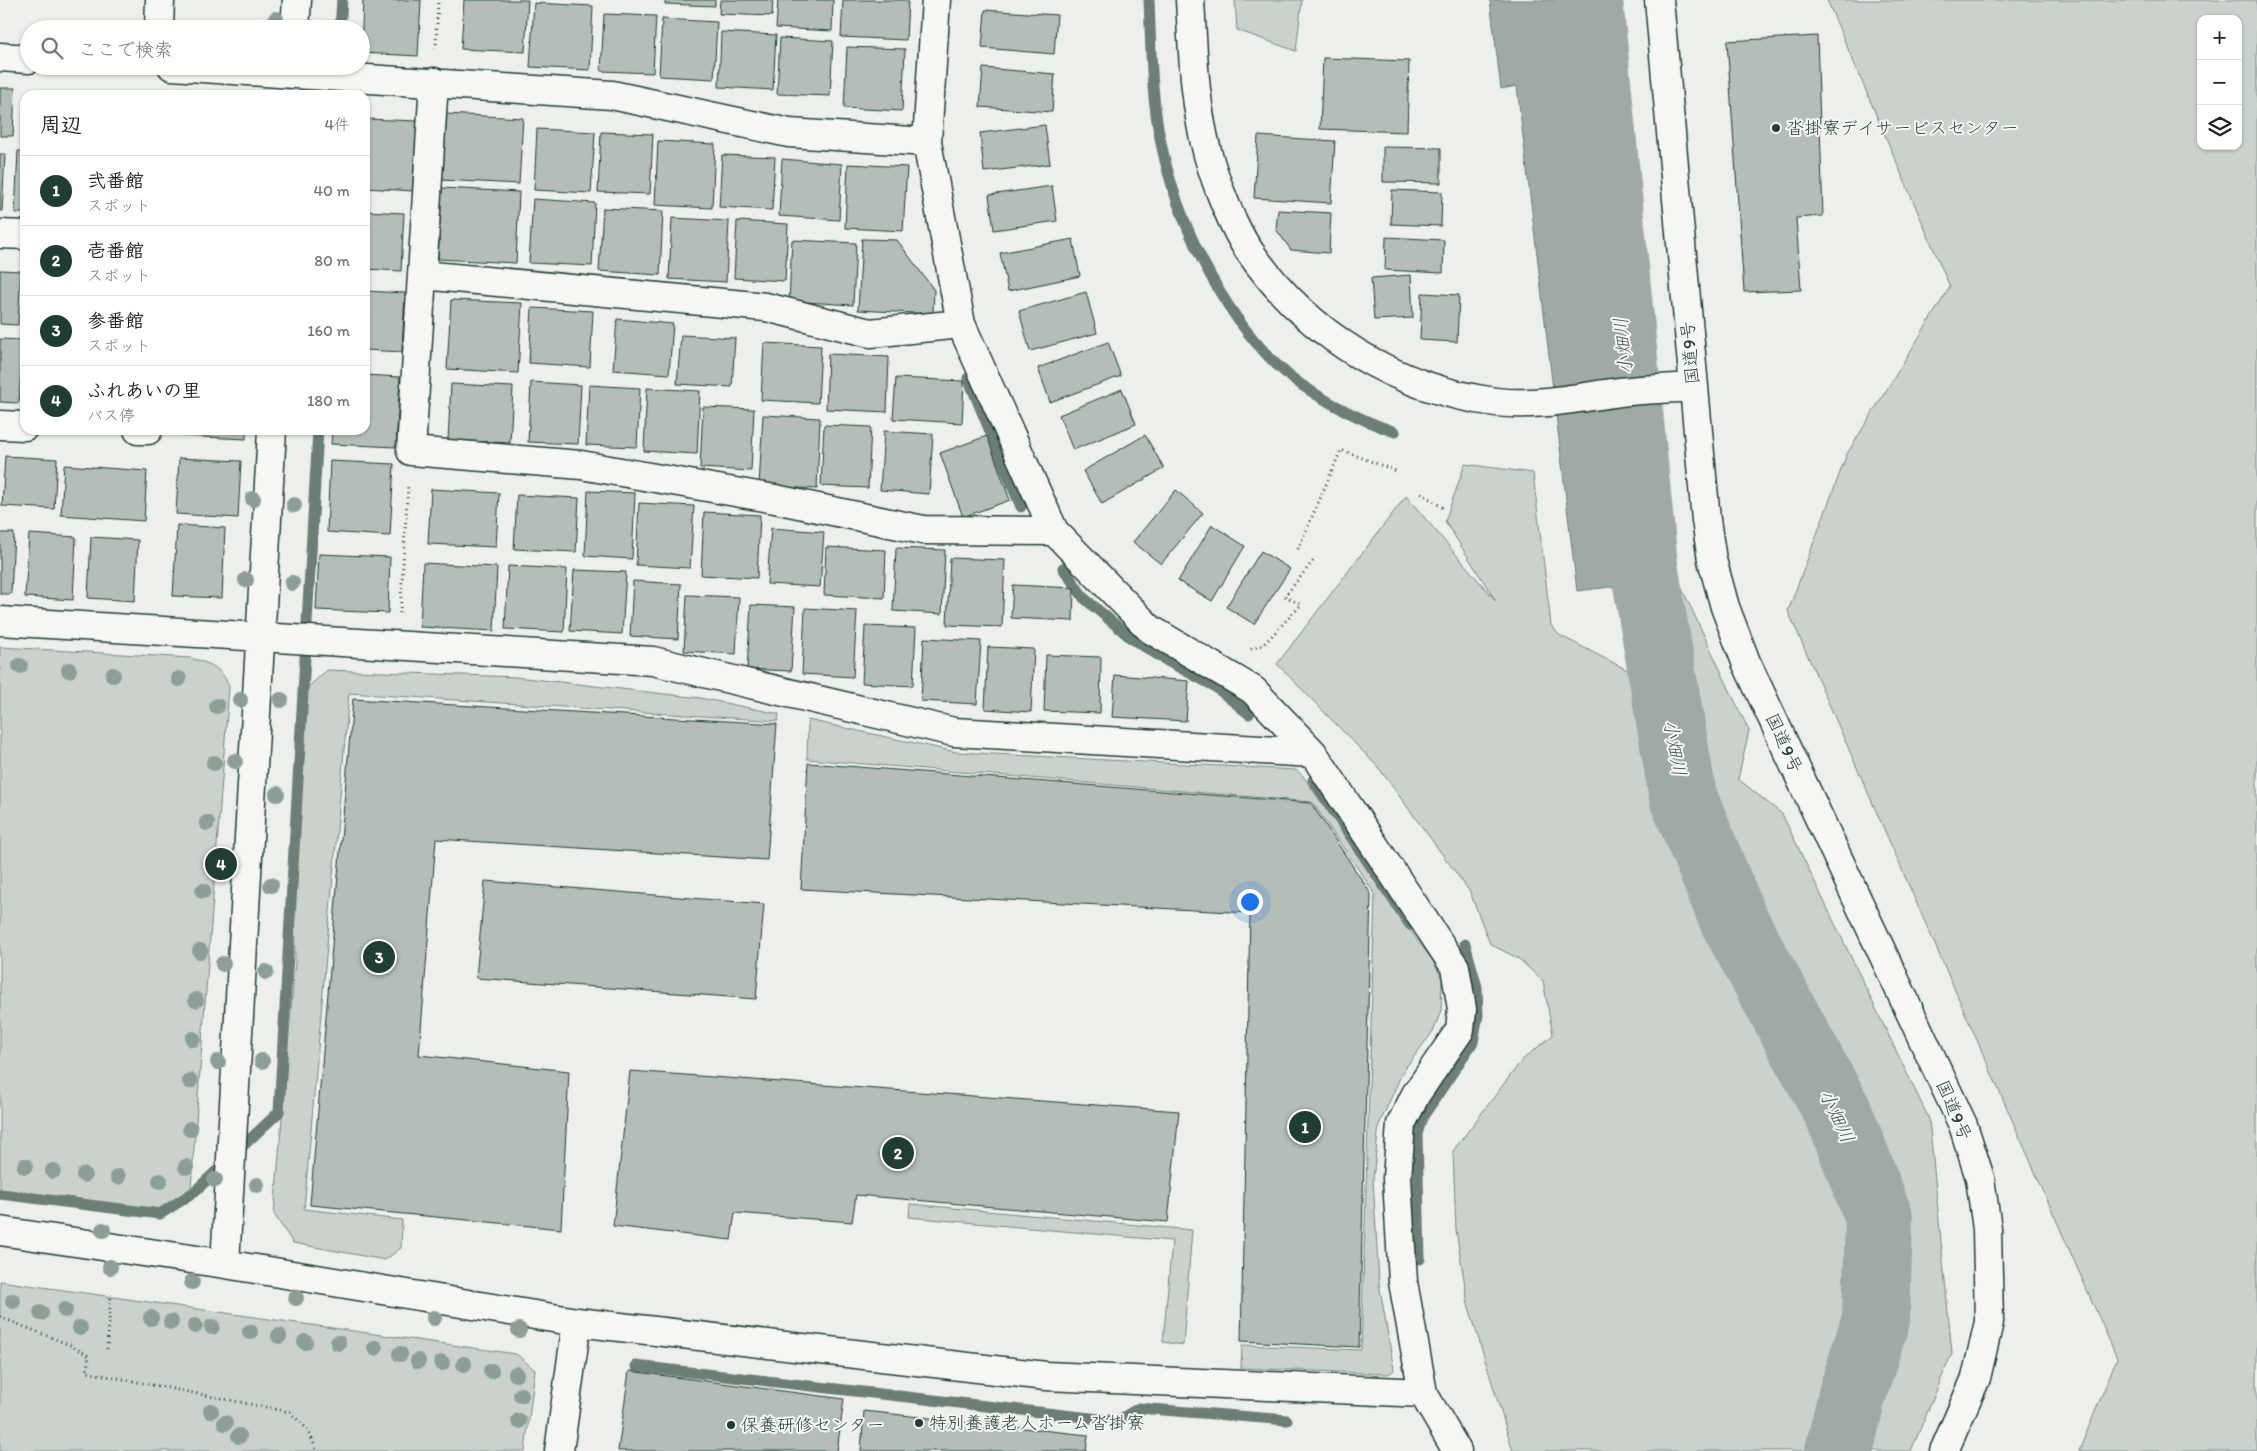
<!DOCTYPE html>
<html lang="ja">
<meta charset="utf-8">
<style>
body{margin:0;font-family:Itim,"Klee One",sans-serif;background:#f6f6f6;color:#222}
.controls{position:absolute;right:15px;top:15px;display:grid;overflow:hidden;border-radius:10px;box-shadow:0 1px 4px #0004}
.controls button{width:45px;height:45px;display:grid;place-items:center;padding:0;border:0;border-bottom:1px solid #e0e0e0;background:#fff;color:#222;font:25px sans-serif}
.you{position:absolute;left:1249px;top:901px;width:18px;height:18px;margin:-12px;border:4px solid #fff;border-radius:50%;background:#1a73e8;box-shadow:0 0 0 8px #1a73e833}
.badge{display:grid;place-items:center;width:32px;height:32px;border-radius:50%;background:#1f3d34;color:#fff;font-size:16px;font-weight:700}
.pin{position:absolute;translate:-50% -50%;border:2px solid #fff;box-shadow:0 1px 5px #0006}
.list{margin:0;padding:0;list-style:none}
h2{display:flex;justify-content:space-between;align-items:center;height:65px;margin:0;padding:0 20px;font-size:21px}
h2 small{font-size:16px;font-weight:400;color:#767676}
.list li{display:grid;grid-template-columns:32px 1fr auto;gap:15px;align-items:center;box-sizing:border-box;height:70px;padding:0 20px;border-top:1px solid #e0e0e0}
.list b{display:block;font-size:19px;white-space:nowrap}
.list p{margin:0;font-size:16px;white-space:nowrap;color:#767676}
.list em{font-size:16px;font-style:normal;color:#767676}
.icon{flex:none;width:28px;height:28px;fill:none;stroke:currentColor;stroke-width:2;stroke-linecap:round;stroke-linejoin:round}
.map{position:relative;flex:none;width:2257px;height:1451px;overflow:hidden}
.search{position:absolute;background:#fff;box-shadow:0 1px 4px #0004;left:20px;top:20px;width:350px;height:55px;display:flex;align-items:center;gap:12px;box-sizing:border-box;padding:0 18px;border-radius:28px;color:#767676;font-size:19px}
.panel{position:absolute;background:#fff;box-shadow:0 1px 4px #0004;left:20px;top:90px;width:350px;height:345px;border-radius:15px}
.map>svg:first-child{display:block}
.green{fill:#cbd2cc;stroke:#758880;fill-rule:evenodd}
.water{fill:#9faaa4;stroke:#6c7e77}
.lines{fill:none;stroke-linecap:round;stroke-linejoin:round}
.stream{stroke:#6c7e77;stroke-width:11}
.river{stroke:#9faaa4;stroke-width:68}
.building{fill:#b4bdb8;stroke:#1f3d34}
.minor-casing{stroke:#1f3d34;stroke-width:31}
.tertiary-casing{stroke:#1f3d34;stroke-width:31}
.trunk-casing{stroke:#1f3d34;stroke-width:31}
.path{stroke:#1f3d34;stroke-width:3;stroke-dasharray:1 4;stroke-linecap:butt}
.minor{stroke:#f6f6f2;stroke-width:28}
.tertiary{stroke:#f6f6f2;stroke-width:28}
.trunk{stroke:#f6f6f2;stroke-width:28}
.tree{fill:#8e9e96}
.poi-dot{fill:#1f3d34;stroke:#f6f6f2;stroke-width:2}
.labels{text-anchor:middle;dominant-baseline:central;stroke-width:4;stroke-linejoin:round;paint-order:stroke}
.poi-label{font-size:18px;fill:#1f3d34;stroke:#f6f6f2;text-anchor:start}
.street-label{font-size:18px;fill:#1f3d34;stroke:#f6f6f2}
.water-label{font-size:19px;font-style:italic;fill:#3f5850;stroke:#f6f6f2}
</style>
<div class="map">
<svg width="2257" height="1451" viewBox="0 0 2257 1451">
<rect width="100%" height="100%" fill="#edefea"/>
<filter id="ink" filterUnits="userSpaceOnUse"><feTurbulence type="fractalNoise" baseFrequency=".02" numOctaves="2"/><feDisplacementMap in="SourceGraphic" scale="10" xChannelSelector="R" yChannelSelector="G"/><feConvolveMatrix kernelMatrix="1 2 1 2 8 2 1 2 1" color-interpolation-filters="sRGB"/></filter>
<g filter="url(#ink)">
<path class="green" d="M1235 0H1302L1296 51 1237 30Z
M1827 0H2257V1451H2079L2117 1358 1788 611 1847 454 1950 287ZM2201 19H2238V146H2201Z
M1642 459 1663 476 1677 578 1749 731 1738 779 1782 814 1929 1119 1952 1353 1911 1451H1513L1468 1304 1456 1230 1453 1151 1522 1060 1553 1035 1543 981 1519 959 1490 944 1470 892 1378 767 1277 664 1406 496 1496 601 1445 521 1465 464 1533 473 1551 625 1559 635 1651 682Z
M0 647 190 658C209 663 222 667 229 687L191 1188 160 1209 0 1189Z
M327 670 516 677 700 698 779 714 778 721 349 693 304 1209 402 1220 401 1248 385 1260 293 1243 274 1214 295 962 294 888 306 689Z
M808 720 956 752 1296 770 1303 776 1420 944 1431 958 1442 978 1441 1010 1434 1030 1403 1071 1379 1125 1373 1179 1379 1283 1394 1370 1389 1374 1241 1368 1242 1345 1361 1350 1375 894 1312 802 807 759Z
M910 1204 1192 1230 1183 1345 1163 1342 1172 1241 909 1217Z
M0 1281 516 1354 535 1370 525 1451H0Z"/>
<path class="water" d="M1490 0H1565L1636 584 1577 591 1517 86 1501 89Z"/>
<g class="lines">
<path class="stream" d="M1149 0C1151 47 1151 97 1161 143 1177 221 1220 310 1277 365 1306 393 1357 419 1395 432
M340 29 342 0
M968 378 1021 507
M1063 568 1084 598 1131 638 1169 662 1214 686 1249 714
M1313 780 1410 925
M0 1194 160 1214 193 1193 279 1112 318 430
M1420 1259 1417 1134 1422 1118 1473 1042 1478 1015 1477 987 1465 944
M636 1366 1117 1421 1139 1408 1287 1420"/>
<path class="river" d="M1589 0 1644 566 1683 797 1733 919 1839 1114 1879 1218 1876 1319 1852 1395 1839 1451"/>
</g>
<path class="building" d="M363 0H421L418 56 361 53Z
M464 0H528L525 52 461 49Z
M665 0H715V6L665 4Z
M720 0H773L772 16 719 14Z
M778 0H833L832 31 776 28Z
M843 0H908L906 40 841 37Z
M534 3 593 6 590 70 530 67Z
M985 10 1057 15 1054 54 982 48Z
M604 14 656 16 653 73 601 71Z
M662 19 717 22 714 79 659 76Z
M721 32 776 35 773 90 719 87Z
M1817 36 1823 216 1796 218 1801 290 1744 292 1727 41Z
M780 38 833 41 830 96 777 94Z
M847 47 905 49 902 111 844 108Z
M1323 58 1409 61 1407 132 1320 129Z
M983 68 1055 74 1052 112 980 107Z
M0 88H15L13 136H0Z
M445 114 523 118 519 184 441 180Z
M365 119 418 121 414 191 365 188Z
M1045 125 1050 164 984 172 980 133Z
M537 129 595 132 591 193 534 190Z
M601 132 653 134 650 194 598 192Z
M1258 136 1335 141 1331 203 1254 198Z
M658 141 715 144 712 208 655 205Z
M1383 147 1441 148V183L1383 182Z
M18 151H25V213H15Z
M0 154H5L2 211H0Z
M722 155 775 157 772 210 719 207Z
M782 159 842 164 839 220 779 216Z
M848 164 907 167 903 231 845 228Z
M1052 186 1057 221 994 230 989 195Z
M442 188 519 192 516 263 438 259Z
M1392 190 1442 192 1441 226 1391 224Z
M533 199 595 203 592 266 529 263Z
M603 208 663 211 660 275 599 271Z
M1278 210 1331 213 1329 253 1291 250 1276 229Z
M365 211 404 213 401 271 365 269Z
M672 218 729 221 726 282 669 279Z
M737 221 788 224 785 281 734 278Z
M1386 237 1444 240 1443 273 1385 270Z
M862 239 897 240 934 290 933 314 858 310Z
M1073 239 1080 276 1008 291 1000 253Z
M792 240 856 243 853 305 789 301Z
M0 270 21 271 18 325 0 324Z
M1411 275 1413 318 1374 320 1371 278Z
M365 291 405 293 402 352 365 350Z
M1086 292 1097 333 1030 351 1019 311Z
M1422 293 1459 295 1457 342 1420 340Z
M451 300 522 303 518 373 447 369Z
M532 308 593 311 590 367 529 363Z
M617 319 673 324 669 374 613 370Z
M681 335 735 338 732 387 677 384Z
M0 339 23 340 19 403 0 402Z
M1108 342 1121 376 1050 402 1038 368Z
M764 343 821 346 818 403 761 400Z
M828 354 889 357 887 412 826 409Z
M365 375 400 377 396 447 331 444 332 430H365Z
M896 378 964 381 962 423 893 419Z
M531 382 581 385 578 444 528 442Z
M451 384 513 387 510 443 448 440Z
M589 385 640 388 637 447 586 445Z
M647 388 700 391 697 454 644 451Z
M1122 389 1136 424 1073 450 1059 415Z
M703 407 754 409 751 471 700 468Z
M763 415 820 418 817 489 759 486Z
M824 425 871 427 868 488 821 486Z
M184 430H246V439L183 436Z
M884 431 933 434 929 494 880 490Z
M1145 435 1164 468 1102 504 1083 471Z
M987 436 1010 500 963 517 940 453Z
M5 456 57 459 54 509 2 506Z
M179 458 241 461 238 518 176 514Z
M330 461 394 464 390 536 327 532Z
M64 465 147 471 144 521 61 515Z
M431 489 499 493 496 547 428 544Z
M1176 490 1203 513 1161 564 1133 542Z
M588 491 635 493 632 559 585 556Z
M517 495 579 498 576 552 514 549Z
M639 503 694 506 690 568 636 565Z
M704 512 760 515 757 578 701 575Z
M177 525 225 528 222 598 173 596Z
M1212 525 1245 546 1212 601 1178 581Z
M771 528 824 532 820 587 767 584Z
M0 533H14L11 594H0Z
M29 534 76 537 73 600 25 597Z
M91 537 138 540 135 601 88 598Z
M826 547 886 550 884 598 824 595Z
M896 548 945 550 942 614 893 611Z
M1261 551 1290 569 1254 624 1226 607Z
M319 554 390 557 388 613 316 610Z
M950 558 1005 560 1002 627 947 625Z
M423 563 497 567 494 631 420 627Z
M508 566 567 569 564 632 505 629Z
M574 570 626 572 622 634 570 631Z
M633 581 681 584 678 639 630 636Z
M1013 585 1074 588 1073 621 1011 618Z
M687 595 739 597 736 654 684 651Z
M751 605 795 607 791 671 747 669Z
M805 608 857 611 853 677 802 674Z
M865 626 916 628 913 686 862 683Z
M924 638 981 641 977 704 921 701Z
M988 647 1034 649 1031 712 985 709Z
M1046 655 1101 657 1100 713 1044 711Z
M1115 675 1189 681 1186 721 1112 717Z
M353 699 777 724 767 860 436 839 419 1055 569 1071 561 1229 310 1205Z
M808 763 1311 803 1371 894 1359 1347 1241 1341 1250 913 801 889Z
M485 881 764 904 756 999 476 978Z
M630 1071 1179 1111 1168 1222 856 1195 852 1222 735 1213 731 1240 613 1226Z
M629 1371 844 1399 837 1451H618Z
M864 1411 1088 1435 1086 1451H861Z"/>
<g class="lines">
<defs>
<path id="minor" d="M936 0 927 142 961 324 1054 531 1150 629 1253 690 1313 753 1455 967 1462 1009 1460 1030 1416 1094 1401 1124 1397 1178 1403 1282 1423 1393 1457 1451
M159 29 160 0
M295 29 297 0
M0 57 29 59
M172 66 612 95 789 133 927 142
M434 82 411 451 581 465 775 499 923 530 1054 531
M0 234 25 235
M422 275 766 307 870 333 961 324
M0 425 25 426
M138 430H148
M0 621 653 661 954 732 1313 753
M0 1231 225 1264 577 1322 1046 1376 1423 1393
M225 1264 272 430
M559 1451 577 1322"/>
<path id="tertiary" d="M1190 0C1193 52 1194 104 1208 155 1216 183 1233 228 1250 252 1308 335 1395 389 1496 402 1536 407 1580 397 1620 392 1644 389 1669 389 1692 387"/>
<path id="trunk" d="M1659 0 1706 520 1712 560 1725 607 1746 662 1963 1125 1980 1178 1987 1229 1989 1322 1976 1378 1944 1451"/>
</defs>
<use href="#minor" class="minor-casing"/>
<use href="#tertiary" class="tertiary-casing"/>
<use href="#trunk" class="trunk-casing"/>
<path class="path" d="M436 49 438 0
M1421 493 1445 509
M1298 549 1341 450 1399 472
M400 613 408 484
M1251 649 1263 645 1301 605 1285 596 1314 560
M0 1317 70 1345 89 1356 87 1372 290 1412 308 1430 317 1451
M107 1349 111 1294"/>
<use href="#minor" class="minor"/>
<use href="#tertiary" class="tertiary"/>
<use href="#trunk" class="trunk"/>
</g>
<g class="tree">
<circle cx="276" cy="19" r="8"/>
<circle cx="253" cy="499" r="8"/>
<circle cx="294" cy="505" r="8"/>
<circle cx="246" cy="580" r="8"/>
<circle cx="292" cy="583" r="8"/>
<circle cx="20" cy="666" r="8"/>
<circle cx="69" cy="670" r="8"/>
<circle cx="113" cy="675" r="8"/>
<circle cx="179" cy="679" r="8"/>
<circle cx="240" cy="700" r="8"/>
<circle cx="281" cy="700" r="8"/>
<circle cx="217" cy="706" r="8"/>
<circle cx="235" cy="761" r="8"/>
<circle cx="214" cy="763" r="8"/>
<circle cx="277" cy="794" r="8"/>
<circle cx="207" cy="823" r="8"/>
<circle cx="271" cy="885" r="8"/>
<circle cx="203" cy="891" r="8"/>
<circle cx="200" cy="951" r="8"/>
<circle cx="223" cy="964" r="8"/>
<circle cx="266" cy="972" r="8"/>
<circle cx="196" cy="1000" r="8"/>
<circle cx="193" cy="1039" r="8"/>
<circle cx="262" cy="1061" r="8"/>
<circle cx="218" cy="1062" r="8"/>
<circle cx="190" cy="1081" r="8"/>
<circle cx="190" cy="1129" r="8"/>
<circle cx="25" cy="1166" r="8"/>
<circle cx="186" cy="1167" r="8"/>
<circle cx="53" cy="1171" r="8"/>
<circle cx="84" cy="1175" r="8"/>
<circle cx="118" cy="1177" r="8"/>
<circle cx="215" cy="1180" r="8"/>
<circle cx="160" cy="1181" r="8"/>
<circle cx="257" cy="1185" r="8"/>
<circle cx="103" cy="1230" r="8"/>
<circle cx="110" cy="1267" r="8"/>
<circle cx="192" cy="1282" r="8"/>
<circle cx="296" cy="1298" r="8"/>
<circle cx="13" cy="1301" r="8"/>
<circle cx="65" cy="1310" r="8"/>
<circle cx="41" cy="1313" r="8"/>
<circle cx="151" cy="1318" r="8"/>
<circle cx="434" cy="1318" r="8"/>
<circle cx="171" cy="1322" r="8"/>
<circle cx="195" cy="1326" r="8"/>
<circle cx="212" cy="1327" r="8"/>
<circle cx="80" cy="1328" r="8"/>
<circle cx="519" cy="1330" r="8"/>
<circle cx="250" cy="1332" r="8"/>
<circle cx="279" cy="1336" r="8"/>
<circle cx="305" cy="1342" r="8"/>
<circle cx="338" cy="1343" r="8"/>
<circle cx="375" cy="1348" r="8"/>
<circle cx="400" cy="1354" r="8"/>
<circle cx="418" cy="1361" r="8"/>
<circle cx="442" cy="1363" r="8"/>
<circle cx="464" cy="1364" r="8"/>
<circle cx="491" cy="1371" r="8"/>
<circle cx="516" cy="1374" r="8"/>
<circle cx="521" cy="1395" r="8"/>
<circle cx="211" cy="1411" r="8"/>
<circle cx="519" cy="1421" r="8"/>
<circle cx="225" cy="1423" r="8"/>
<circle cx="239" cy="1436" r="8"/>
</g>
</g>
<g class="poi-dot">
<circle cx="1776" cy="128" r="5"/>
<circle cx="919" cy="1423" r="5"/>
<circle cx="731" cy="1425" r="5"/>
</g>
<g class="labels">
<g class="poi-label">
<text x="1786" y="128">沓掛寮デイサービスセンター</text>
<text x="929" y="1423">特別養護老人ホーム沓掛寮</text>
<text x="741" y="1425">保養研修センター</text>
</g>
<g class="street-label">
<text transform="translate(1690 353) rotate(-95)">国道9号</text>
<text transform="translate(1784 743) rotate(65)">国道9号</text>
<text transform="translate(1954 1110) rotate(67)">国道9号</text>
</g>
<g class="water-label">
<text transform="translate(1623 346) rotate(-96)">小畑川</text>
<text transform="translate(1675 748) rotate(80)">小畑川</text>
<text transform="translate(1837 1116) rotate(65)">小畑川</text>
</g>
</g>
</svg>
<div class="controls">
<button>+</button>
<button>−</button>
<button><svg class="icon" aria-label="layers" viewBox="0 0 24 24"><path d="M12 4l9 5-9 5-9-5zM3 14l9 5 9-5"/></svg></button>
</div>
<div class="you"></div>
<div class="pin badge" style="left:1305px;top:1127px">1</div>
<div class="pin badge" style="left:898px;top:1153px">2</div>
<div class="pin badge" style="left:379px;top:957px">3</div>
<div class="pin badge" style="left:221px;top:864px">4</div>
<div class="search"><svg class="icon" aria-label="search" viewBox="0 0 24 24"><circle cx="10" cy="10" r="6"/><path d="M15 15l6 6"/></svg>ここで検索</div>
<section class="panel">
<h2>周辺<small>4件</small></h2>
<ul class="list">
<li><span class="badge">1</span><div><b>弐番館</b><p>スポット</p></div><em>40 m</em></li>
<li><span class="badge">2</span><div><b>壱番館</b><p>スポット</p></div><em>80 m</em></li>
<li><span class="badge">3</span><div><b>参番館</b><p>スポット</p></div><em>160 m</em></li>
<li><span class="badge">4</span><div><b>ふれあいの里</b><p>バス停</p></div><em>180 m</em></li>
</ul>
</section>
</div>
